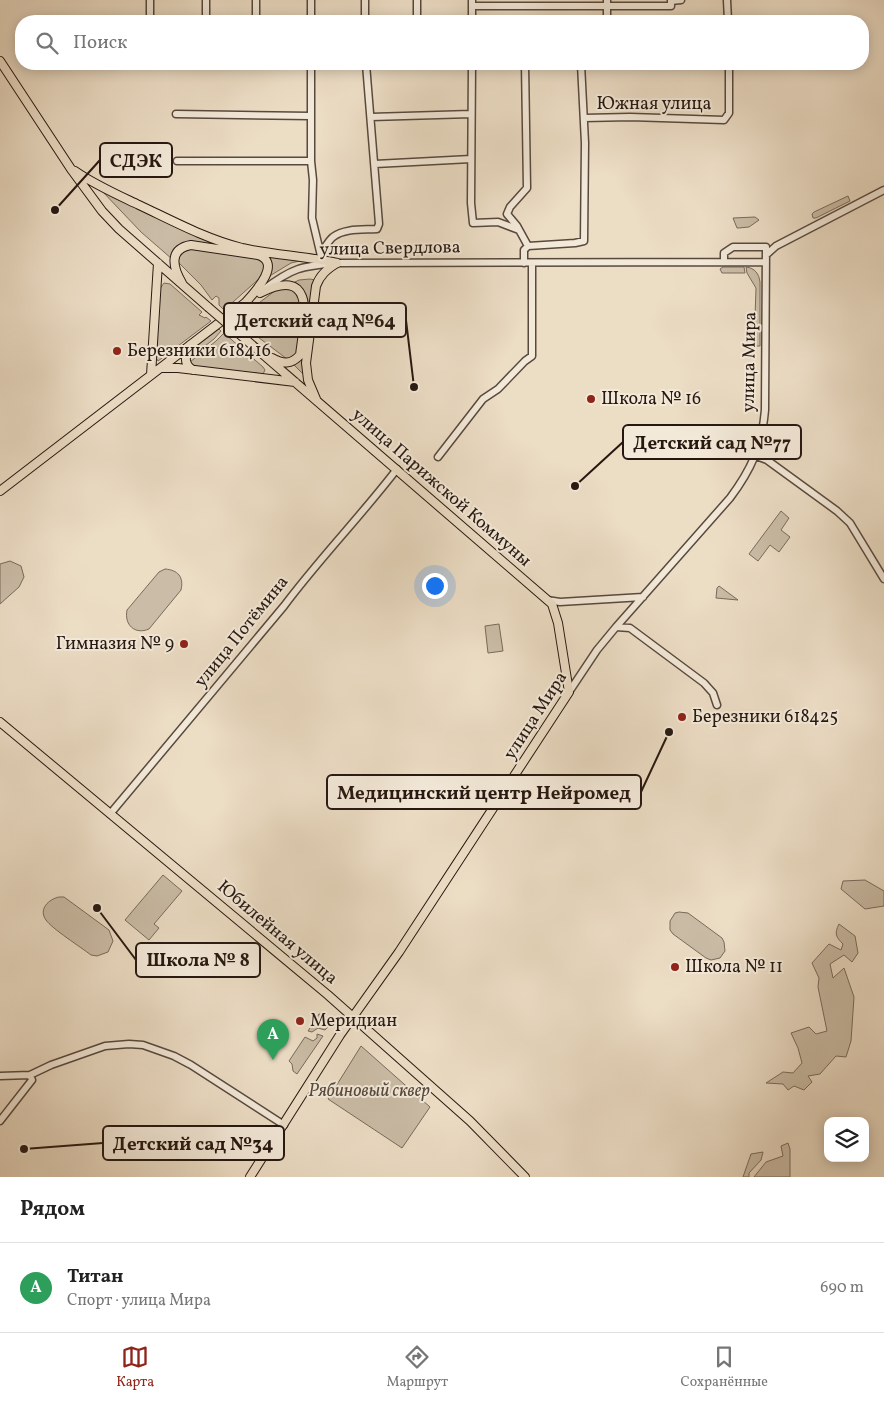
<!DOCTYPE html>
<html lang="ru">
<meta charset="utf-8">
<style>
body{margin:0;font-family:Vollkorn,serif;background:#f2f2f2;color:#222}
.controls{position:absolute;right:15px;bottom:15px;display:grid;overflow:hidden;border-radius:10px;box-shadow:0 2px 12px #0003}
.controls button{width:45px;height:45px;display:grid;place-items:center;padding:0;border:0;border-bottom:1px solid #e0e0e0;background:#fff;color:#222;font:25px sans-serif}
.you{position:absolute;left:434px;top:585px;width:18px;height:18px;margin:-12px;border:4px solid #fff;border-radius:50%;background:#1a73e8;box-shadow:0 0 0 8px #1a73e833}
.badge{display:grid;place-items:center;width:32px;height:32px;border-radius:50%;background:#8f2418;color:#fff;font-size:16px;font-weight:700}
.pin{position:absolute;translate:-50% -41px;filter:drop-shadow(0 1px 2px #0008)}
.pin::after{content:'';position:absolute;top:26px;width:18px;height:15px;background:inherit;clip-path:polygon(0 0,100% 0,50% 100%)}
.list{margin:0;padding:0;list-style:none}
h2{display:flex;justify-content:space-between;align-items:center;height:65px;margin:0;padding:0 20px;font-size:21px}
h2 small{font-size:16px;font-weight:400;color:#767676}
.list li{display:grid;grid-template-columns:32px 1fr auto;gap:15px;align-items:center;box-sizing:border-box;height:90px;padding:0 20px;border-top:1px solid #e0e0e0}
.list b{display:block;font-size:19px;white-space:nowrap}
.list p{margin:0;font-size:16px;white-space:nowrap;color:#767676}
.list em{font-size:16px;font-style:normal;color:#767676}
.icon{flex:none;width:28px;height:28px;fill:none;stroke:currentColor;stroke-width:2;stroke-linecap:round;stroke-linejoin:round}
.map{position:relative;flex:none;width:884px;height:1177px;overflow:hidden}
.search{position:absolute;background:#fff;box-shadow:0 2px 12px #0003;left:15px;right:15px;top:15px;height:55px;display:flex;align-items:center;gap:12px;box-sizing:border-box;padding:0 18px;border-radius:20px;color:#767676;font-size:19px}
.sheet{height:155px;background:#fff}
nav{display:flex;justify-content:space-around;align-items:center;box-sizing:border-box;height:70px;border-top:1px solid #e0e0e0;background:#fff;font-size:14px;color:#767676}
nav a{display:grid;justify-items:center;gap:2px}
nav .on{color:#8f2418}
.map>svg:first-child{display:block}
.green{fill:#cabca6;stroke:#786a5c}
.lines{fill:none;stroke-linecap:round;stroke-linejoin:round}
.minor-casing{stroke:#58493e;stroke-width:9}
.major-casing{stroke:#261811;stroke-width:10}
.minor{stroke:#f3e9d9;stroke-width:6}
.major{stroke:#ecddc5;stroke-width:8}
.major-bridge-casing{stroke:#261811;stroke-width:10;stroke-linecap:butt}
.major-bridge{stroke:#ecddc5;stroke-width:8}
.poi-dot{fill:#8f2418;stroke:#f3e9d9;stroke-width:2}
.labels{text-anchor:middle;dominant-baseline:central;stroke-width:4;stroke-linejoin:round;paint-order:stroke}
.street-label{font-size:18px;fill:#261811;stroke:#f3e9d9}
.poi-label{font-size:18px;fill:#261811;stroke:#f3e9d9;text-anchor:start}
.park-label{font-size:18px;font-style:italic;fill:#57493e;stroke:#f3e9d9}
.leader{fill:none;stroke:#261811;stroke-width:2}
.callout-dot{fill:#261811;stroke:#f3e9d9;stroke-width:2}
.callout{fill:#f3e9d9;stroke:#261811;stroke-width:2}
.callout-label{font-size:19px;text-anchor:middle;font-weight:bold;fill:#261811}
</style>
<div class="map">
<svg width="884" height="1177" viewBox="0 0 884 1177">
<rect width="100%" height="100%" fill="#ecddc5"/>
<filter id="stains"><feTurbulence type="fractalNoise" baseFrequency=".004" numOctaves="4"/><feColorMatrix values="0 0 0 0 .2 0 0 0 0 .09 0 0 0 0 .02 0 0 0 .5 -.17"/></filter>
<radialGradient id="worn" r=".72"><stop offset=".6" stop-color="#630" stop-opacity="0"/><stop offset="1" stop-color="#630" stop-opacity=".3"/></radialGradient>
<path class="green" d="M101 190 248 251 189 243 172 259 141 232Z
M848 196 850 201 816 218H813L812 214 814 212Z
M755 217 759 220 749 227 739 228H737L733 218Z
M190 247 263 259 265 268 261 277 224 310 219 305V298L216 296 212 300 201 285 177 261 179 252Z
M264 254 308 259 291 263 268 277Z
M723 267H744L745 273H722L720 269Z
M746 267C755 268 759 274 760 282V346H754L756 288 747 273Z
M310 279 315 280 304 363V375L293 364 298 361 307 309 291 284 299 280Z
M164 283 170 284 202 312 199 315 205 318 206 317 211 321 158 361 155 356 159 290Z
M287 287 297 292 302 308 298 353 292 359H287L242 325 245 320 243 318H239L276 290Z
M219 329 221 331 214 339 188 359 190 351Z
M224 333 263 367 265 370 263 374 192 366 190 362 216 341Z
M781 511 789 518 781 530 790 537 779 552 770 545 758 561 749 554Z
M10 561 21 566 24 577 19 587 0 604V564Z
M165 569C178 570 184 577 181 590L149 629C135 635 124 625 127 610L159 572Z
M719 586 738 600 716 598 717 588Z
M499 624 503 651 488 653 485 626Z
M163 875 182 891 154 924 159 928 149 940 125 920Z
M865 880 884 891V906L865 909 841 889 843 881Z
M59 897H64L109 930 113 941 108 952 97 956 91 955C82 948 51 928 46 920 38 909 49 899 59 897Z
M679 912 688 913 722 938 724 942 725 951 720 958 711 960 706 958 673 934 670 930V921L675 913Z
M839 924 855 936 858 953 852 962 844 955 830 964 833 978 844 968 854 997 851 1041 846 1057 836 1056 820 1074 808 1076 812 1082 804 1090 794 1086 788 1090 783 1084 766 1083 783 1072 793 1073 802 1063 798 1048 791 1033 809 1027 816 1034 827 1031 818 987 819 978 812 963 829 944 841 950 843 944C836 937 834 934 839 924Z
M319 1014 325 1015 328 1027 325 1030 318 1028 312 1032 308 1031Z
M317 1034 323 1036 297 1074 293 1071 292 1064 289 1061 305 1037 313 1041 317 1038Z
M361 1046 430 1107 402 1148 328 1099Z
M788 1143 790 1149V1177H754L766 1162 783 1156 781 1146Z
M763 1152 761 1160 749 1173V1177H743L751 1154Z"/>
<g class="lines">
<defs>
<path id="minor" d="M206 0V21
M607 0V21
M727 0 728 21
M671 1 681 0
M472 6H671V0
M150 21V0
M256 21V0
M311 21V0
M365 21V0
M417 21V0
M472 21V0
M311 64V161L313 180 312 218 321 256
M472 64 471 203 473 223 498 222 519 230
M525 64 527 188 510 207 507 214 517 226 528 246
M176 114 311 116
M371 117 471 114
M584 118 630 117 724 120 729 113V64
M177 161H311
M375 164 471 159
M321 253C325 248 328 241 333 237 345 228 363 230 377 229L379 224 366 64
M766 255 776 246 884 190
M524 263V250L528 246 575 243 584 241 585 143 581 64
M263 290C292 268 301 266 337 263L766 262
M756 456 767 460 837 511 850 523 884 579
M438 457 483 399 498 389 525 361 532 356V263
M547 600 560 602 643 597
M616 627 630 628 704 683 713 693 717 705
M569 692 597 650 616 627 730 498C751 470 762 446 765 410L766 247H733L724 253V261
M110 814 284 606C319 559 361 516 397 469
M0 1076 30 1075 51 1065 105 1046 129 1044 143 1045 174 1056 191 1065 284 1125
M0 1121 32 1080 30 1075"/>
<path id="major" d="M0 61 71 169 102 211 119 229 208 307
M75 171C95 185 118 195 139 205 173 221 206 239 242 248 273 255 306 256 337 263
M260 293C318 264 304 322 300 355 291 365 283 364 272 358
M237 332 552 604 558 623 569 692 399 952 340 1035 250 1177
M190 345C186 354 182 364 193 370
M161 368H178L295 382
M151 375 158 263
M316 399 308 380 306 363 316 286C320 275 327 269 337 263
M0 491 245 303C254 293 283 263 258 255L191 245C168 249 173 268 182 283
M0 722 328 995 470 1121 525 1177"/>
</defs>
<use href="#minor" class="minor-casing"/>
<use href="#major" class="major-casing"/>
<use href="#minor" class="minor"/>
<use href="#major" class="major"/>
<defs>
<path id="major-bridge" d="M208 307 237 332"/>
</defs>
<use href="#major-bridge" class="major-bridge-casing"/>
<use href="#major-bridge" class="major-bridge"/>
</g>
<g class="poi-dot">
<circle cx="117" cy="351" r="5"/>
<circle cx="591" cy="399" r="5"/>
<circle cx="184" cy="644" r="5"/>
<circle cx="682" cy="717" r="5"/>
<circle cx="675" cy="967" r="5"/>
<circle cx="300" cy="1021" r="5"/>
</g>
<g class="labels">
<g class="street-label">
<text x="654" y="104">Южная улица</text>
<text transform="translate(390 249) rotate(-1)">улица Свердлова</text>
<text transform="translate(750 362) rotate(-89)">улица Мира</text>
<text transform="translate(441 488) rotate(41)">улица Парижской Коммуны</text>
<text transform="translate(242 632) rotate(-51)">улица Потёмина</text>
<text transform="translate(536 716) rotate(-57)">улица Мира</text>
<text transform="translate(277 933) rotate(40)">Юбилейная улица</text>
</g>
<g class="poi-label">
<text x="127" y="351">Березники 618416</text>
<text x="601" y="399">Школа № 16</text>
<text x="174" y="644" text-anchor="end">Гимназия № 9</text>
<text x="692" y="717">Березники 618425</text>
<text x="685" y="967">Школа № 11</text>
<text x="310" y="1021">Меридиан</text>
</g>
<g class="park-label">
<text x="369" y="1091">Рябиновый сквер</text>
</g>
</g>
<path class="leader" d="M55 210L100 160M414 387L406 320M575 486L623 442M669 732L641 792M97 908L136 960M24 1149L103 1143"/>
<g class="callout-dot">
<circle cx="55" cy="210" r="5"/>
<circle cx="414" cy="387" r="5"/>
<circle cx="575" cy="486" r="5"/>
<circle cx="669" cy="732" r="5"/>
<circle cx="97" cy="908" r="5"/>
<circle cx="24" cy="1149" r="5"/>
</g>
<g class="callout">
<rect x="100" y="143" width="72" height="34" rx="5"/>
<rect x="224" y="303" width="182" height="34" rx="5"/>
<rect x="623" y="425" width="178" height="34" rx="5"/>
<rect x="327" y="775" width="314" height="34" rx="5"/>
<rect x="136" y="943" width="124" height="34" rx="5"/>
<rect x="103" y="1126" width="181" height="34" rx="5"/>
</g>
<g class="callout-label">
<text x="136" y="167">СДЭК</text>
<text x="315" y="327">Детский сад №64</text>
<text x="712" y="449">Детский сад №77</text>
<text x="484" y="799">Медицинский центр Нейромед</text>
<text x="198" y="966">Школа № 8</text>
<text x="193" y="1150">Детский сад №34</text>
</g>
<rect width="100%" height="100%" filter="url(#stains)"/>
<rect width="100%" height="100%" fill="url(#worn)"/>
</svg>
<div class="controls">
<button><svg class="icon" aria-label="layers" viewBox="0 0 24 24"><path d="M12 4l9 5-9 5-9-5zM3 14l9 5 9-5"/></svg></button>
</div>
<div class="you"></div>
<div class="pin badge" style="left:273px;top:1060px;background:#2e9e5b">A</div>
<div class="search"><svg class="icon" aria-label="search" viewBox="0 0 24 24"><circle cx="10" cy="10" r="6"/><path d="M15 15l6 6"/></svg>Поиск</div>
</div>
<section class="sheet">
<h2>Рядом<small></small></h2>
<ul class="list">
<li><span class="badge" style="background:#2e9e5b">A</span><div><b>Титан</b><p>Спорт · улица Мира</p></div><em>690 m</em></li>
</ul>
</section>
<nav>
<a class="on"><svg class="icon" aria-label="map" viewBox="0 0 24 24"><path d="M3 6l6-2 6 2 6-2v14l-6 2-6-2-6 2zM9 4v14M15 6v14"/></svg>Карта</a>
<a><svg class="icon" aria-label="directions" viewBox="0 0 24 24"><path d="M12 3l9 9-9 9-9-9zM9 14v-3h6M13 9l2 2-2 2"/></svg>Маршрут</a>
<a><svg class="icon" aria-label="saved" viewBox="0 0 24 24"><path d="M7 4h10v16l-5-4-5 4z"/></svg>Сохранённые</a>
</nav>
